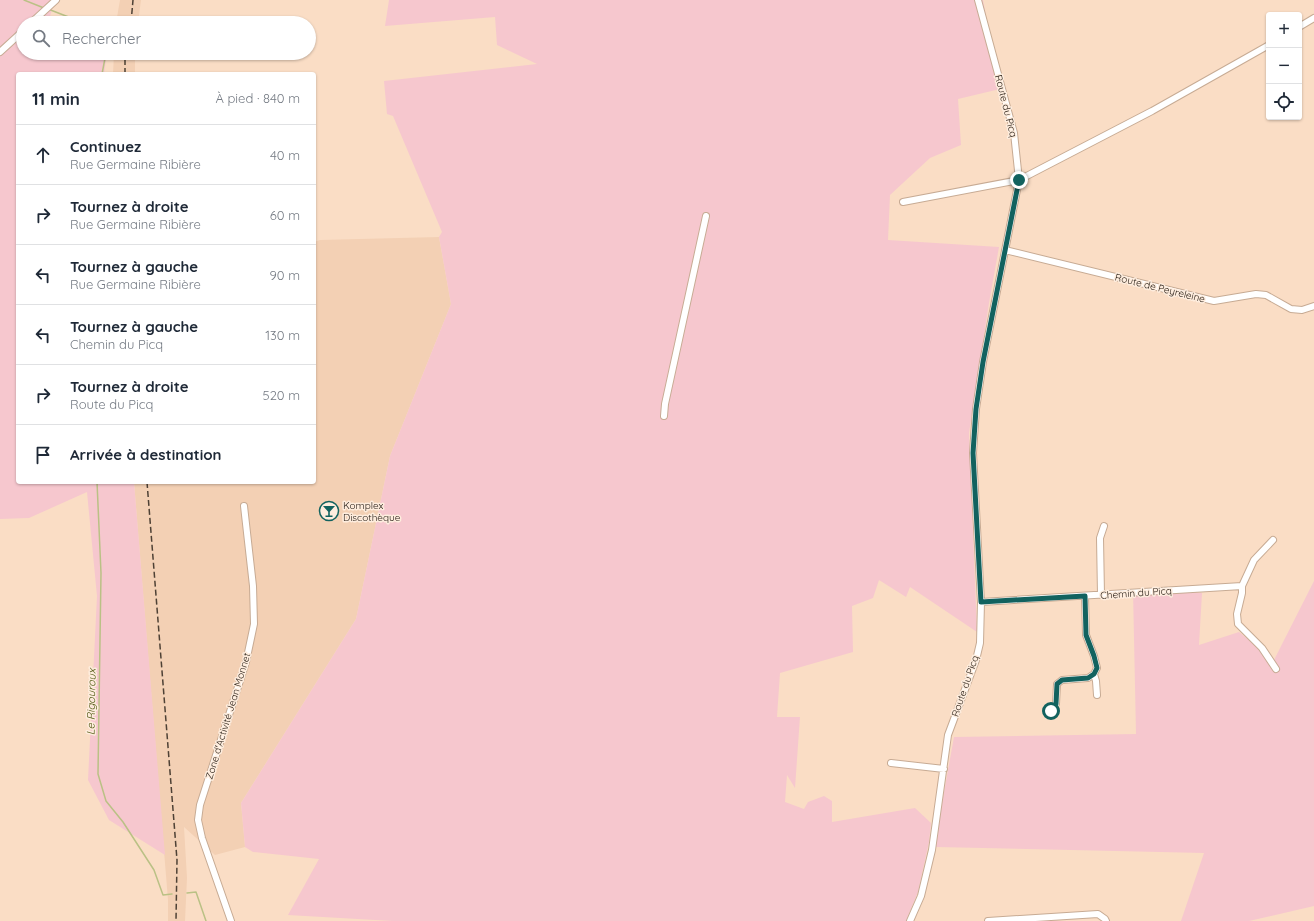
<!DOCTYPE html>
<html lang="fr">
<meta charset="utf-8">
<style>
body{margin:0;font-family:Quicksand,sans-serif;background:#f6f6f7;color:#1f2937}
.controls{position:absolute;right:12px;top:12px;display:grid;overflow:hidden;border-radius:4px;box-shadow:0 1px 3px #0004}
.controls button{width:36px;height:36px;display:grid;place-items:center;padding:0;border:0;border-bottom:1px solid #e0e1e3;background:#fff;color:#1f2937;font:20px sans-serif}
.stop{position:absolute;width:12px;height:12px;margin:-9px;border:3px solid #12625f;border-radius:50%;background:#fff}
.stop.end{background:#12625f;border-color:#fff;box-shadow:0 1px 4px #0008}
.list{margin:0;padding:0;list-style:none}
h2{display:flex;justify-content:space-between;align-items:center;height:52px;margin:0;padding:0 16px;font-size:17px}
h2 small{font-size:13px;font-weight:400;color:#747a83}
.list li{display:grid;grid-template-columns:26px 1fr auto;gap:12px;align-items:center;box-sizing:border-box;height:60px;padding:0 16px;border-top:1px solid #e0e1e3}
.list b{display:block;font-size:15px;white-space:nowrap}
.list p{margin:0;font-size:13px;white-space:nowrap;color:#747a83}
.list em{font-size:13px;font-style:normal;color:#747a83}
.icon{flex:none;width:22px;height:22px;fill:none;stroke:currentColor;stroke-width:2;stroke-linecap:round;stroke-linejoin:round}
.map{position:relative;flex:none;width:1314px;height:921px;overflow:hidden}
.search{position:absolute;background:#fff;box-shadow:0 1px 3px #0004;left:16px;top:16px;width:300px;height:44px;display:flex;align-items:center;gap:10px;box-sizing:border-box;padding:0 14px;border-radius:22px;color:#747a83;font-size:15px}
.panel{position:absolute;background:#fff;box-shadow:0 1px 3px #0004;left:16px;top:72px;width:300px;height:412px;border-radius:4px}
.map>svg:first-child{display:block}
.built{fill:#f3d0b4}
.green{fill:#f6c7ce}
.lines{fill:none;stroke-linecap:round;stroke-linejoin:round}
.stream{stroke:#bac185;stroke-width:1.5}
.minor-casing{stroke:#c7ab94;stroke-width:8}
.minor{stroke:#fff;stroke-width:6}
.rail{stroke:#4e4135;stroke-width:1.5;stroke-dasharray:6 3;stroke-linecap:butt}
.route{stroke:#12625f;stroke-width:5}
.labels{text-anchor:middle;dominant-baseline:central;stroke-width:3;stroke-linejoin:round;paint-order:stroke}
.street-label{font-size:10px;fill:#2b2118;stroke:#feedde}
.poi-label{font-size:10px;fill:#2b2118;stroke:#feedde;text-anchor:start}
.water-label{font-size:11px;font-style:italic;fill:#585d1a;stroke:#feedde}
</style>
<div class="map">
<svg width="1314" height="921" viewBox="0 0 1314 921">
<rect width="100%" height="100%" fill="#faddc5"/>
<path class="built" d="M120 0H141L138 23H116Z
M114 53H135V74H113Z
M439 237 451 304 390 456 356 619 241 803 245 847 215 855 184 827 187 878 185 921H168V900L134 482H314V242L320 240Z"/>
<path class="green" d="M0 0H55L50 16 80 23H23V53H107L104 74H18V482H134L165 855 109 820 88 780 97 596 87 492 29 518 0 519Z
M389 0H983L1000 89 958 99 961 145 930 158 890 195 888 240 999 247 989 303 969 433 977 632 910 587 906 597 879 580 873 598 852 606 853 652 780 673 777 717H800L795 788 787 775 785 802 804 809 808 802 824 796 832 801V822L915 808 931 823 929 842 918 892 906 921H393L288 915 319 859 253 852 245 847 241 803 356 619 390 456 451 304 439 237 442 232 393 116 387 114 384 81 537 64 497 45 495 17 385 26Z
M1314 581V906L1249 921H1181L1204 853 936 847 938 825 954 737 1136 734 1133 590 1146 588 1202 593 1199 645 1239 632 1274 660Z"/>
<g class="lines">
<path class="stream" d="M24 0 44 8
M48 9 84 23
M102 74 106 53
M97 482 101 573 98 774 106 801 123 822 154 870 163 895 172 894
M187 893 196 892 206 921"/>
<defs>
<path id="minor" d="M31 23 56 0
M1299 27 1314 18
M0 52 23 31
M903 202 1019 180 1152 111 1269 45
M1005 250 1214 301 1256 294 1266 295 1291 309 1302 310 1314 306
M664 416 665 404 706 216
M1273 540 1254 560 1242 586V593L1237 614 1238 624 1262 648 1276 669
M1101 595 1100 538 1104 526
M981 602 1242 586
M1094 674 1096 681 1097 695
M1051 711 1056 704 1057 684 1062 680 1088 678 1094 674 1097 668 1094 656 1086 635 1085 596
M891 763 944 769
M231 921 202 838 198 820 200 805 246 662 254 624 253 586 244 506
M910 921 921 896 932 850 948 735 976 660 980 643 981 602 973 453 976 409 983 362 1019 180 1014 133 978 0
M988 921 1098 914 1105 919 1106 921"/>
</defs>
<use href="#minor" class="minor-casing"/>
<use href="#minor" class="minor"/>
<path class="rail" d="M131 23 133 0
M125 74V53
M147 482 177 860 176 921"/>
</g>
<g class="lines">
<path class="route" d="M1019 180 983 362 976 409 973 453 981 602 1085 596 1086 635 1094 656 1097 668 1094 674 1088 678 1062 680 1057 684 1056 704 1051 711"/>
</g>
<defs>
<symbol id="bar-ring" viewBox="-11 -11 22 22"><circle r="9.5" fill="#feedde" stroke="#12625f" stroke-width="1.5"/><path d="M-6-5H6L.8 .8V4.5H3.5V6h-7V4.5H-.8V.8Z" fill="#12625f"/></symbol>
</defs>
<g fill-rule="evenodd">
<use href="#bar-ring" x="318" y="500" width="22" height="22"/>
</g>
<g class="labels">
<g class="street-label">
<text transform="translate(1006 106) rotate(76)">Route du Picq</text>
<text transform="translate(1160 288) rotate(14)">Route de Peyreleine</text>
<text transform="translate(1136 593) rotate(-4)">Chemin du Picq</text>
<text transform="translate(965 686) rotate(-71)">Route du Picq</text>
<text transform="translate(228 716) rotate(-73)">Zone d'Activité Jean Monnet</text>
</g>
<g class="poi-label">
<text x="343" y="505">Komplex<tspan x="343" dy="12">Discothèque</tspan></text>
</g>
<g class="water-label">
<text transform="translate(91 702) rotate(-89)">Le Rigouroux</text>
</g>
</g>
</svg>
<div class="controls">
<button>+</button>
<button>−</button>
<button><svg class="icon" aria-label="locate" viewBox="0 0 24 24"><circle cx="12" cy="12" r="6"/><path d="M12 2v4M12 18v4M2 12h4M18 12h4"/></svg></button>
</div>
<div class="stop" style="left:1051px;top:711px"></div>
<div class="stop end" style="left:1019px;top:180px"></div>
<div class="search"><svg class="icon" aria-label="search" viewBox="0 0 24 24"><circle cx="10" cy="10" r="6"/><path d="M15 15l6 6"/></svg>Rechercher</div>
<section class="panel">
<h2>11 min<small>À pied · 840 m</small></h2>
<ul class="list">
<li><svg class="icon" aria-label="ahead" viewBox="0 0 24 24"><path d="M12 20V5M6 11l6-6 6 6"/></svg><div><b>Continuez</b><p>Rue Germaine Ribière</p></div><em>40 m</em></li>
<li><svg class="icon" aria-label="right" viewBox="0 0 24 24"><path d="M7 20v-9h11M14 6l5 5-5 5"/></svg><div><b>Tournez à droite</b><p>Rue Germaine Ribière</p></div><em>60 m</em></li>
<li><svg class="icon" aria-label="left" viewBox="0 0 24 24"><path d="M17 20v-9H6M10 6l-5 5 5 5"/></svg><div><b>Tournez à gauche</b><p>Rue Germaine Ribière</p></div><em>90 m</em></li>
<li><svg class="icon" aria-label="left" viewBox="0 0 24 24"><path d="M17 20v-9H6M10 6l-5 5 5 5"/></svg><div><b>Tournez à gauche</b><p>Chemin du Picq</p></div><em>130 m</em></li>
<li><svg class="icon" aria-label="right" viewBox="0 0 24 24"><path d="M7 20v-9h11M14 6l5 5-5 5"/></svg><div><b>Tournez à droite</b><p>Route du Picq</p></div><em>520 m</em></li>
<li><svg class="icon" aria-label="arrive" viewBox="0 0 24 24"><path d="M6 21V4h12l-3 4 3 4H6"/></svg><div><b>Arrivée à destination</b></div></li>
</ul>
</section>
</div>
